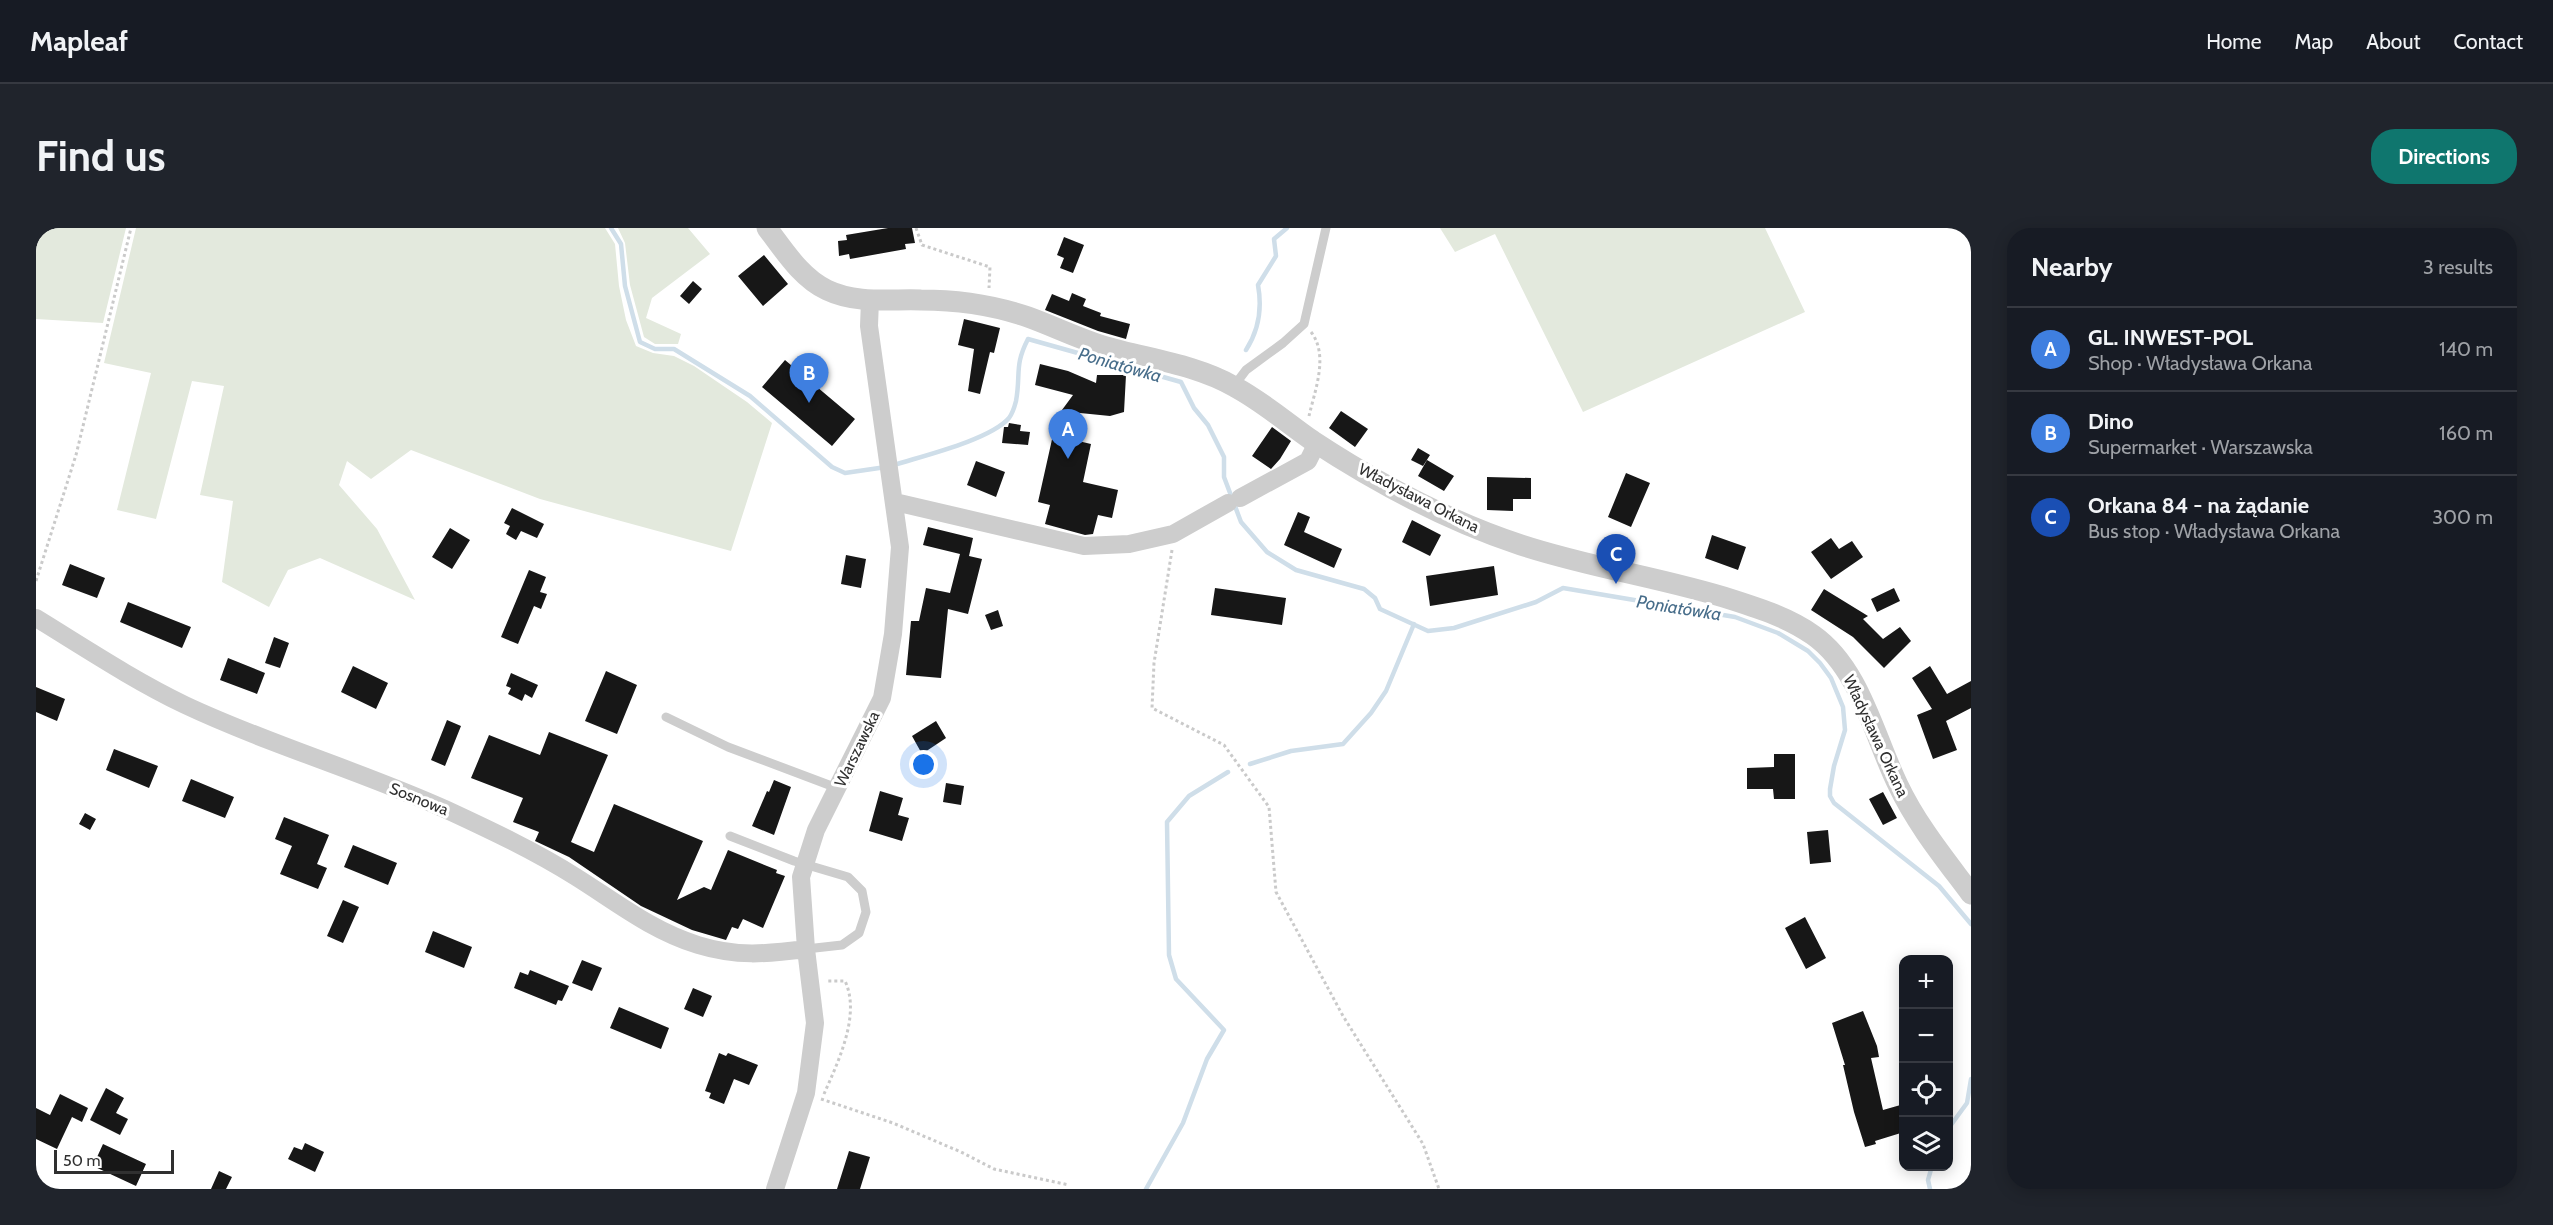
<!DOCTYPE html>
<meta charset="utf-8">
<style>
body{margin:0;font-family:Cabin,sans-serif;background:#20242c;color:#f1f3f6}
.controls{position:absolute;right:18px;bottom:18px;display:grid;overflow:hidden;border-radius:12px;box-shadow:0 3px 15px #0003}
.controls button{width:54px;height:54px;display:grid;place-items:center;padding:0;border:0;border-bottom:2px solid #363941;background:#171b24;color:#f1f3f6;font:30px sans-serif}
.scale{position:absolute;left:18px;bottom:15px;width:120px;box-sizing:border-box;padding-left:6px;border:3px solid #303030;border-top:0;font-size:16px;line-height:21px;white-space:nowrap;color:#303030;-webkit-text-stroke:4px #fff;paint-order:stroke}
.you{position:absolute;left:888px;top:537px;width:21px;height:21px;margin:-15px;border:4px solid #fff;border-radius:50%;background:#1a73e8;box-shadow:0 0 0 9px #1a73e833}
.badge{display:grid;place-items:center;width:39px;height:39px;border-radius:50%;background:#0f766e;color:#fff;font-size:20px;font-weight:700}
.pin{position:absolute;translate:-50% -50px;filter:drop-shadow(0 2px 3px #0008)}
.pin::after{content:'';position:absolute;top:32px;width:21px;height:18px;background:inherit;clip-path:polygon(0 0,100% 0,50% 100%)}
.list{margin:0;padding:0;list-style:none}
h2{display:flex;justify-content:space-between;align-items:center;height:78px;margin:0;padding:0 24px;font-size:26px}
h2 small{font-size:20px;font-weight:400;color:#9ea1a6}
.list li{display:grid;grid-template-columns:39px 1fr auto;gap:18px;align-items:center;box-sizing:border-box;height:84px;padding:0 24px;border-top:2px solid #363941}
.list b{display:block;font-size:22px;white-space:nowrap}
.list p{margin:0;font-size:20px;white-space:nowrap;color:#9ea1a6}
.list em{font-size:20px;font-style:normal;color:#9ea1a6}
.icon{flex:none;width:33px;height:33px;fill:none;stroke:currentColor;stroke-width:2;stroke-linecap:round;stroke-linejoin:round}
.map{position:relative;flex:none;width:1935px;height:961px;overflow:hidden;border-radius:24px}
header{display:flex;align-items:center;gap:36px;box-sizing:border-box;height:84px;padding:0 30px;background:#171b24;border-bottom:2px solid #363941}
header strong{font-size:28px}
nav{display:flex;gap:33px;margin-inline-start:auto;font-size:21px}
.intro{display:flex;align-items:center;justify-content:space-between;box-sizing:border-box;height:144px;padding:0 36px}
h1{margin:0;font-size:42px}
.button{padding:15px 27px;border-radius:24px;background:#0f766e;color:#fff;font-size:21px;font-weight:700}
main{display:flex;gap:36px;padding:0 36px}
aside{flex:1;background:#171b24;border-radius:24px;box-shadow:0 3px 15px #0003}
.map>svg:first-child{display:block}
.green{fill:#e3e9dd}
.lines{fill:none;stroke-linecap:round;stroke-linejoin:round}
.stream{stroke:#cfdee9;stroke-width:4.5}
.building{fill:#171717}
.path{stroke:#cacaca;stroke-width:3;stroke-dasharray:3 3;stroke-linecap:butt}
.service{stroke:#cdcdcd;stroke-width:9}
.minor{stroke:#cdcdcd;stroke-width:18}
.tertiary{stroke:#cdcdcd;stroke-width:21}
.labels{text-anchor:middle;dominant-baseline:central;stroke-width:6;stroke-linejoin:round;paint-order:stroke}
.street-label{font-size:16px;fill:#303030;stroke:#fff}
.water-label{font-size:18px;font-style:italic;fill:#476d8a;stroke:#fff}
</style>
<header>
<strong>Mapleaf</strong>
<nav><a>Home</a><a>Map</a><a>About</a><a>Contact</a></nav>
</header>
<div class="intro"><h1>Find us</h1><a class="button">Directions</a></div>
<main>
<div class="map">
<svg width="1935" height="961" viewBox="0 0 1935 961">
<rect width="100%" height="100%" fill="#fff"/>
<path class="green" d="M0 0H90L67 95 0 91Z
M100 0H569L579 16 583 58 590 92 600 118 617 125 638 128 658 138 711 174 736 195 695 323 504 271 375 222 335 251 311 233 303 257 341 301 379 372 284 330 252 342 233 379 186 354 197 273 164 267 188 158 156 153 120 291 81 282 115 145 68 135Z
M582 0H652L674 26 616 70 610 90 645 106 642 116H619L608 109 594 57 589 15Z
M1404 0H1729L1769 84 1547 184 1459 6 1419 24Z"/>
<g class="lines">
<path class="stream" d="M575 0 585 16 589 58 604 114 619 121H638L714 168 796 239 809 245 850 239
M1210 122C1223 102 1226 79 1222 57L1240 28 1238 11 1251 0
M858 237C886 228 954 212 973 190 976 186 979 177 980 173 985 146 978 138 992 111L1145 154 1158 180 1172 197 1188 229V249L1205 294 1231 324 1260 342 1328 361 1339 370 1344 381 1392 403 1418 400 1500 374 1527 360 1699 389 1742 405 1772 423 1784 435 1795 450 1807 479 1809 502 1798 538 1794 561V568L1798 575 1903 658 1935 696
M1214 536 1255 523 1307 516 1335 485 1350 463 1378 396
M1912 901 1931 875 1935 851
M1110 961 1147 895 1171 831 1188 802 1140 751 1133 727 1131 594 1153 568 1192 544
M1894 961 1892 952 1896 938"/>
</g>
<path class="building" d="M852 0H876L879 15 869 16 870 21 814 31 813 26 803 28 802 13 811 12 810 7Z
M1028 9 1048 17 1037 45 1024 40 1028 30 1021 27Z
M728 27 752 56 727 78 702 48Z
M657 53 666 61 653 76 644 68Z
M1036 65 1050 71 1047 78 1065 85 1064 88 1094 96 1090 111 1062 103 1009 82 1016 66 1033 73Z
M928 91 964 100 958 125 954 124 944 166 932 163 938 121 922 117Z
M749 132 819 191 796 218 726 159Z
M1004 136 1032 143 1060 155 1061 147H1090L1088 184 1074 188 1044 185 1039 191 1026 182 1037 167 999 157Z
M1305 183 1332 201 1319 219 1293 200Z
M973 195 985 197 984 203 994 204 992 217 966 215 968 199H972Z
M1236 199 1255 213 1244 231 1235 241 1216 228Z
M1017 207 1055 216 1047 254 1082 262 1076 290 1062 287 1057 306 1049 307 1009 296 1014 277 1002 274Z
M1382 220 1394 227 1387 238 1375 232Z
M1391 232 1418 248 1408 263 1382 248Z
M940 233 969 244 960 269 931 257Z
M1590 245 1614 255 1595 299 1572 289Z
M1451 249 1495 250V271H1477V283L1451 282Z
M476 280 508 296 501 310 485 303 480 312 470 306 474 298 468 295Z
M1262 284 1274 289 1268 304 1306 321 1298 340 1248 317Z
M1376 292 1405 307 1394 328 1366 314Z
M892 299 937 310 933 328 946 331 932 386 912 381 905 450 870 447 875 393H883L890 360 914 365 924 326 887 317Z
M414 300 434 312 416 341 396 329Z
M1676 307 1710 319 1702 342 1669 330Z
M1795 310 1803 321 1816 313 1827 329 1795 351 1775 324Z
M810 327 830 331 825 360 805 356Z
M34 336 69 350 61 370 26 357Z
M1458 338 1462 367 1394 378 1390 348Z
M493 342 510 349 504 364 511 366 505 381 498 378 482 416 465 409Z
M1179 360 1250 370 1246 397 1175 387Z
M1858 360 1864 373 1841 384 1835 371Z
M1788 361 1832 388 1827 391 1847 411 1864 399 1875 413 1848 440 1817 409 1775 382Z
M92 374 155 399 146 420 84 394Z
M962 382 967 398 955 402 949 387Z
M238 409 253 415 244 440 229 435Z
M192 430 229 445 221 466 184 452Z
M317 438 352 455 340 481 305 464Z
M1894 438 1911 466 1935 453V480L1910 493 1921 522 1897 531 1881 487 1896 481 1876 450Z
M570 443 601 457 581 506 549 493Z
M475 445 502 457 496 470 489 466 486 473 472 466 475 460 470 458Z
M0 459 29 471 21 493 0 484Z
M411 492 425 498 409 538 395 532Z
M900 493 910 510 886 526 876 508Z
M513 504 572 527 535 614 558 624 578 576 667 613 641 672 668 659 675 662 692 622 741 642 740 645 749 648 727 700 707 691 702 701 696 699 690 712 656 702 605 678 533 629 499 613 503 604 477 594 487 570 435 550 453 507 504 527Z
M78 521 122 538 113 560 70 542Z
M1738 526H1759V571H1738L1737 561H1711V540L1738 539Z
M155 551 198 569 189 590 146 573Z
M738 552 755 559 738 607 716 598 731 563 733 564Z
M910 555 928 558 925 577 907 574Z
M844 563 867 570 862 587 873 590 866 613 833 603Z
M1847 564 1861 590 1847 597 1833 571Z
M49 585 60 591 54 602 43 596Z
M248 589 293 607 281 636 291 640 282 661 244 646 256 618 239 611Z
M1792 602 1795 634 1774 636 1771 604Z
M317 617 361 635 352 657 308 639Z
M307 672 323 679 307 715 291 708Z
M1769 689 1790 730 1770 741 1749 700Z
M397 703 436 719 428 740 389 724Z
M546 732 566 740 556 763 536 755Z
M494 742 533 758 526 773 522 772 520 777 478 760 484 744 492 747Z
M657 760 676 768 667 789 648 781Z
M583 779 633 800 625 821 574 800Z
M1827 783 1841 818 1843 829 1835 830 1847 882 1868 876V904L1839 913 1840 916 1829 919 1818 884 1807 837H1809L1796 795Z
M683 825 690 828 692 825 722 837 713 857 698 851 688 876 673 870 675 865 669 863Z
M70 860 88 870 80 885 92 891 84 907 54 892Z
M24 866 52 880 46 894 36 889 21 921 0 911V880L14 887Z
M269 915 288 924 279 944 252 931 258 919 266 922Z
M67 916 110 936 100 958 57 938Z
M813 923 834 929 824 961H801Z
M183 943 196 949 190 961H175Z"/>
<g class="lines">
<path class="path" d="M880 0 886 17 954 39 953 60
M1273 188C1279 162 1293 127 1275 104
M1136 322 1118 435 1116 480 1188 517 1233 579 1240 664 1307 788 1387 916 1403 961
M0 353 40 227 95 0
M788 866C802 834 825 787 809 753H790
M785 871 857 895 925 924 958 941 1033 957"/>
<path class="service" d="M1198 158 1210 142 1247 115 1268 96 1290 0
M630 489 692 519 801 560
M694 608 758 633 812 649 826 663 830 684 823 705 806 717 770 721"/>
<path class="minor" d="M1204 270 1272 233 1281 215
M859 274 1048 318 1093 316 1137 306 1192 275
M0 390C49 420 97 452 149 477 234 517 325 543 411 582 454 602 499 623 540 649 580 674 616 703 662 717 701 729 730 726 770 721
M739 961 770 865 779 795 770 721 765 649 780 602 846 470 857 406 864 319 833 98 834 72"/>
<path class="tertiary" d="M731 0C748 22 765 50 791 62 820 76 854 71 885 72 922 72 957 77 992 89 1017 98 1041 110 1067 118 1111 131 1159 136 1199 159 1227 174 1251 195 1277 213 1341 255 1412 293 1485 317 1555 340 1628 350 1697 372 1725 381 1753 390 1777 407 1824 440 1838 508 1862 557 1881 597 1909 631 1935 666"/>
</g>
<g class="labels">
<g class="street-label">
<text transform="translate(1383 270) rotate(27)">Władysława Orkana</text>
<text transform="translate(1840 508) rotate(65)">Władysława Orkana</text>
<text transform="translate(821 521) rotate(-64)">Warszawska</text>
<text transform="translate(383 571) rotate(22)">Sosnowa</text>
</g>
<g class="water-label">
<text transform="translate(1084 137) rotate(16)">Poniatówka</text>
<text transform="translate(1643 380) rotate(9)">Poniatówka</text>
</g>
</g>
</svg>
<div class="controls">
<button>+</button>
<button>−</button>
<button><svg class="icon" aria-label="locate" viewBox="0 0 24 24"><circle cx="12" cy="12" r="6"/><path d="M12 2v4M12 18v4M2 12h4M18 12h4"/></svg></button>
<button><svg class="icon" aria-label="layers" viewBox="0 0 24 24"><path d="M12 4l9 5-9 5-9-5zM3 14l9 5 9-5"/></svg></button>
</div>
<div class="scale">50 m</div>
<div class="you"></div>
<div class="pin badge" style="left:1032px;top:231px;background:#3f7fe0">A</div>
<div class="pin badge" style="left:773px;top:175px;background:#3f7fe0">B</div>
<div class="pin badge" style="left:1580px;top:356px;background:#1a4fb4">C</div>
</div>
<aside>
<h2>Nearby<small>3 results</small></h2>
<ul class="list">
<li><span class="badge" style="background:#3f7fe0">A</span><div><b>GL. INWEST-POL</b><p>Shop · Władysława Orkana</p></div><em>140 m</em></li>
<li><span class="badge" style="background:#3f7fe0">B</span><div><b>Dino</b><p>Supermarket · Warszawska</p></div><em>160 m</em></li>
<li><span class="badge" style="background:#1a4fb4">C</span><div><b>Orkana 84 - na żądanie</b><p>Bus stop · Władysława Orkana</p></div><em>300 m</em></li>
</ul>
</aside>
</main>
